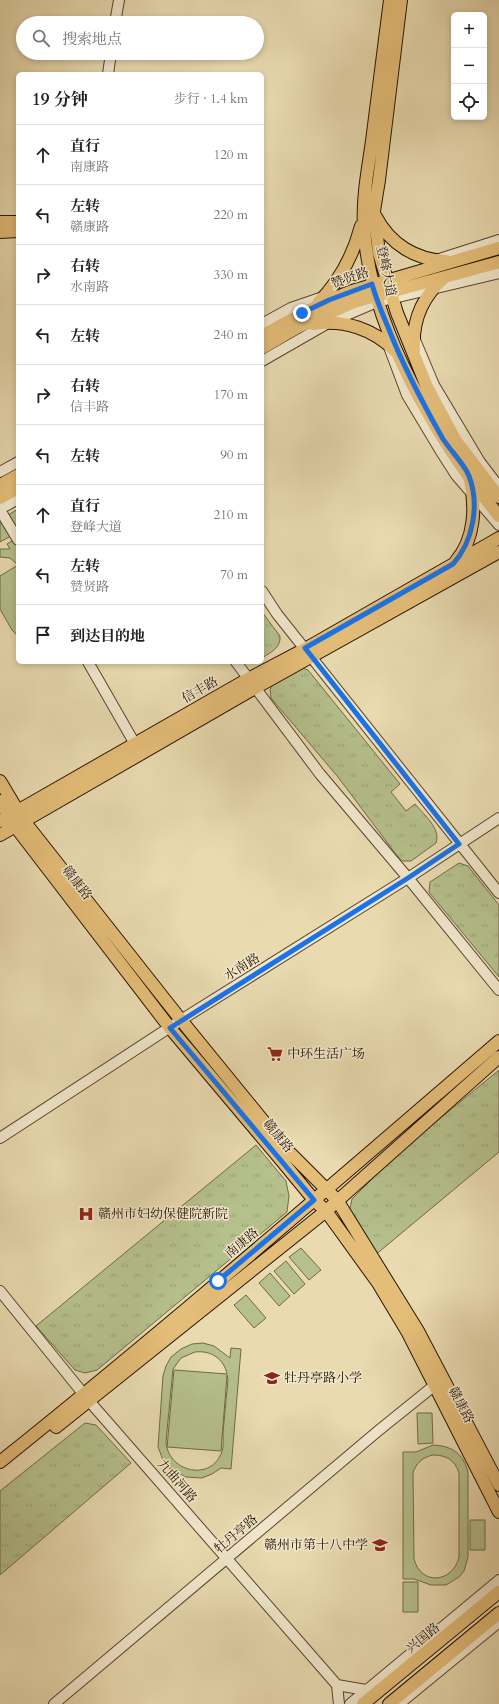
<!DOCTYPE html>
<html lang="zh">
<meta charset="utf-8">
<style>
body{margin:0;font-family:Cardo,"Noto Serif SC",serif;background:#f2f2f2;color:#222}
.controls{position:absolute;right:12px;top:12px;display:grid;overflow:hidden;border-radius:6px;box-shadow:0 2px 6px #0003}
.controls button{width:36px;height:36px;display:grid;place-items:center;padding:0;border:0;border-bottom:1px solid #e0e0e0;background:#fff;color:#222;font:20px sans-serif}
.stop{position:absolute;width:12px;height:12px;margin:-9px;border:3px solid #1a73e8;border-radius:50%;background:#fff}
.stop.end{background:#1a73e8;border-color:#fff;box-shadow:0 1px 4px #0008}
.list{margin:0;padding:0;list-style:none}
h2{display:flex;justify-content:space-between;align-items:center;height:52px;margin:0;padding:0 16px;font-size:17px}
h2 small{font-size:13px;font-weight:400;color:#767676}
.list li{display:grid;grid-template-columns:26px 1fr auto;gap:12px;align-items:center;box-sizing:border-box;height:60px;padding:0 16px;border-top:1px solid #e0e0e0}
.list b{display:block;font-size:15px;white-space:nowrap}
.list p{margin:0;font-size:13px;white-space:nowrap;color:#767676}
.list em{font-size:13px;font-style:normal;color:#767676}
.icon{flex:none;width:22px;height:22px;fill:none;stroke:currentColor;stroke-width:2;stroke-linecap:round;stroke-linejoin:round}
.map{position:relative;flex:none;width:499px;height:1704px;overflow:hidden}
.search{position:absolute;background:#fff;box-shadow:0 2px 6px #0003;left:16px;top:16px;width:248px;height:44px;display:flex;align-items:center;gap:10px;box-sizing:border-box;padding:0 14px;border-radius:22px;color:#767676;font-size:15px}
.panel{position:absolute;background:#fff;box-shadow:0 2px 6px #0003;left:16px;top:72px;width:248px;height:592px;border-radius:6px}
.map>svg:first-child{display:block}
.grass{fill:#b5c08c;stroke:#6e6a46;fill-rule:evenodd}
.park{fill:url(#park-tufts);stroke:#6e6a46}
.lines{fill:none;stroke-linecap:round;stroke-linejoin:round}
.minor-casing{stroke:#58452c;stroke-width:12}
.major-casing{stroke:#271300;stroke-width:14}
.minor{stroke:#f1e7cc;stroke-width:10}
.major{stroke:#e4bd78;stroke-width:12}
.route{stroke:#1a73e8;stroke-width:5}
.labels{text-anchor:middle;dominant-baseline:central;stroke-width:3;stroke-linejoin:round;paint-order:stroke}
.street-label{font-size:13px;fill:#271300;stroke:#f1e7cc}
.poi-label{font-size:13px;fill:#271300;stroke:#f1e7cc;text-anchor:start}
</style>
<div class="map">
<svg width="499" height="1704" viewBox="0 0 499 1704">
<defs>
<pattern id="park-tufts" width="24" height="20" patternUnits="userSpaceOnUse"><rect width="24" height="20" fill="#b5c08c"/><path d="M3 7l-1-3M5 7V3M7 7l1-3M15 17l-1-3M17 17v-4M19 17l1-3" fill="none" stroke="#9ca477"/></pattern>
</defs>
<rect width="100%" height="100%" fill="#e9dab0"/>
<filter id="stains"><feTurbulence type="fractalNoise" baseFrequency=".005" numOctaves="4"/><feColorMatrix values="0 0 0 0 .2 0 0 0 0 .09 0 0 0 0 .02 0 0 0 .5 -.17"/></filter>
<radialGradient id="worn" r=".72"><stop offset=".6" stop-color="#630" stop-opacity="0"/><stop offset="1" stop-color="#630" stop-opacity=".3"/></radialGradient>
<path class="grass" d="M18 509V532L0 542V520Z
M14 540 18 547V565L10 558 0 557V549H10L7 544Z
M18 565V636L12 630 0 609V576Z
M301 1248 321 1270 309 1280 289 1257Z
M286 1261 305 1284 294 1294 274 1271Z
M270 1273 290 1296 279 1306 259 1283Z
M246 1295 266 1318 254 1328 234 1305Z
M203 1343 214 1346 230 1358 231 1348 241 1349 231 1469 221 1468 212 1474 202 1478 186 1477 170 1469 163 1460 158 1447 163 1376 166 1366 171 1357 181 1349 192 1344ZM195 1352C211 1350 224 1359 227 1374L174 1370 167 1447 221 1451 227 1375 228 1380C226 1397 225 1415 223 1432 223 1439 224 1448 221 1454 209 1482 167 1471 166 1441L173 1369 181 1358Z
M417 1413H432L433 1443 418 1444Z
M433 1445C452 1446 463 1453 468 1472V1557L464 1571 459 1577 446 1585H431L414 1579H403V1452H416ZM433 1455C446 1455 455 1460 459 1473V1557C453 1583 421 1586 414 1559L413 1473C416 1463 423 1457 433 1455Z
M470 1520H485V1550H470Z
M403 1582H418V1612H403Z"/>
<path class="park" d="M262 612 280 636C281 648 271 652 262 658Z
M302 668 308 670 400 784 391 792 406 811 415 804C424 815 441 828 436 843L411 861H403L398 857 338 777 271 698 270 690 272 685Z
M459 863 468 866 499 905V977L429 892 430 882Z
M499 1070V1152L374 1256 348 1217 352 1199 398 1153Z
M256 1145 286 1181 289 1196 287 1212 97 1370 85 1373 75 1370 36 1326Z
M85 1423 96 1425 131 1463 0 1575V1491Z"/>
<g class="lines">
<defs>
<path id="minor" d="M115 23 119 0
M108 74 111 53
M436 260 499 240
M262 324 291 308 326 296
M415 340 434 385 480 462 499 487
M389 347 407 395 440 450 456 475 499 525
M262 361 330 322 377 302 499 273
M0 472 18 462
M0 509 18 499
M0 510 18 540
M262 591 277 614 499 893
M88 662 135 744
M236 662 320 774 408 878 499 990
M0 1138 181 1020 408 878 499 818
M0 1291 90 1402 337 1685
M54 1704 378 1431 435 1385
M339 1704 337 1685 366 1690
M350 1704 499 1580
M399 1704 499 1622"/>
<path id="major" d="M390 0C384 47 378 94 372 141 368 169 362 199 364 228 370 328 437 440 499 516
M401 0 379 180 374 211 379 253 397 313 427 387 456 441 499 497
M376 217C390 244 416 260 446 261
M0 222H18
M0 232 18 231
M318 303C339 282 353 256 361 226
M313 324C343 319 375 329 396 352
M262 336C291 319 320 303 352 291L499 248
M262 348 298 327 354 302 499 262
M414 350C412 322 422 297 444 278
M0 485 18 475
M0 498 18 488
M456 561C475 539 476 507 470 480
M0 781 24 821 181 1020 287 1150 337 1200 418 1331 499 1485
M0 801 15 826 170 1028 281 1160 314 1200 326 1211 378 1283 408 1333 499 1512
M0 821 248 679 305 649 499 538
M0 835 255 688 499 552
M56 1427 326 1211 499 1057
M0 1462C170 1326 334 1183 499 1041
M363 1704 499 1592
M389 1704 499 1613"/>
</defs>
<use href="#minor" class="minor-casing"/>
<use href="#major" class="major-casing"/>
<use href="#minor" class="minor"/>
<use href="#major" class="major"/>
</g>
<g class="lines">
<path class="route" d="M218 1281 314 1200 170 1028 408 878 459 844 305 648 453 564C473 542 480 505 469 476 465 465 450 450 443 439 422 402 403 366 388 327 382 313 376 299 372 284L329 300 302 313"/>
</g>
<defs>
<symbol id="supermarket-bare" viewBox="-9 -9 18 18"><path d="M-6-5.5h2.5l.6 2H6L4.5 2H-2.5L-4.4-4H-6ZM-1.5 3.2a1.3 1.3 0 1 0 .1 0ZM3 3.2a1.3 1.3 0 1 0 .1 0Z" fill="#8f2418" stroke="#f1e7cc" stroke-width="2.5" paint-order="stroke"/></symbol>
<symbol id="hospital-bare" viewBox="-9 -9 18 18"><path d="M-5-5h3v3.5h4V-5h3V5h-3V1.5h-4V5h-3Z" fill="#8f2418" stroke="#f1e7cc" stroke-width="2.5" paint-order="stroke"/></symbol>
<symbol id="school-bare" viewBox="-9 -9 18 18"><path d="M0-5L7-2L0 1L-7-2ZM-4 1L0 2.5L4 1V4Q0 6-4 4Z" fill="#8f2418" stroke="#f1e7cc" stroke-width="2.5" paint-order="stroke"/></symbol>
</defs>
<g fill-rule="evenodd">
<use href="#supermarket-bare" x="264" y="1043" width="22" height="22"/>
<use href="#hospital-bare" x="75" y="1203" width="22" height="22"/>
<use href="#school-bare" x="261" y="1367" width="22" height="22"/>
<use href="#school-bare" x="369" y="1534" width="22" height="22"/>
</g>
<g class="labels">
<g class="street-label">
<text transform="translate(386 271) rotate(78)">登峰大道</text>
<text transform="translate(350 278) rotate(-19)">赞贤路</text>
<text transform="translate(200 690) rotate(-30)">信丰路</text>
<text transform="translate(77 883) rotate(52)">赣康路</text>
<text transform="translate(242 967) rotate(-32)">水南路</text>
<text transform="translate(278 1136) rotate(50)">赣康路</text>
<text transform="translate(242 1243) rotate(-40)">南康路</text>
<text transform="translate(461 1405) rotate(63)">赣康路</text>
<text transform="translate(177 1481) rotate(49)">九曲河路</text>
<text transform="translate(236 1534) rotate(-40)">牡丹亭路</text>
<text transform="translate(423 1638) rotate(-39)">兴国路</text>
</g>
<g class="poi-label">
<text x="287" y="1054">中环生活广场</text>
<text x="98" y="1214">赣州市妇幼保健院新院</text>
<text x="284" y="1378">牡丹亭路小学</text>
<text x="368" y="1545" text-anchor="end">赣州市第十八中学</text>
</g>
</g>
<rect width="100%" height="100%" filter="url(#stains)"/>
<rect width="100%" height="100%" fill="url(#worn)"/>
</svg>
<div class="controls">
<button>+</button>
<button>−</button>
<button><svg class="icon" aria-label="locate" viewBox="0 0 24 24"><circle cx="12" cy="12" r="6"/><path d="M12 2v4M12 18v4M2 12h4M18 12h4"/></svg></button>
</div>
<div class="stop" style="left:218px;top:1281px"></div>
<div class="stop end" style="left:302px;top:313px"></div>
<div class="search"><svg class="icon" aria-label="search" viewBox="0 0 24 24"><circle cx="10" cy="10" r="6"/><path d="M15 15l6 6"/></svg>搜索地点</div>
<section class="panel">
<h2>19 分钟<small>步行 · 1.4 km</small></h2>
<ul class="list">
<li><svg class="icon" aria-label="ahead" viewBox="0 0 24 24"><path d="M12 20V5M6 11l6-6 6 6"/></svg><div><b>直行</b><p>南康路</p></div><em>120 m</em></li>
<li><svg class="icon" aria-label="left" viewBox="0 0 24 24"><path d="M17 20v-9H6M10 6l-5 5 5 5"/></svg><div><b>左转</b><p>赣康路</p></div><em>220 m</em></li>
<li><svg class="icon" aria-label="right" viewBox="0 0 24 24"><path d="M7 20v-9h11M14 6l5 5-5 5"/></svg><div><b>右转</b><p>水南路</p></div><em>330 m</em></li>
<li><svg class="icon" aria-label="left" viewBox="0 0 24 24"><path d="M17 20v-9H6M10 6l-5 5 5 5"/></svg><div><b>左转</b></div><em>240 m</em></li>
<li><svg class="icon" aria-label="right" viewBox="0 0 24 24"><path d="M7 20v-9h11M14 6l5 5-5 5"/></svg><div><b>右转</b><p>信丰路</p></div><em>170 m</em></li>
<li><svg class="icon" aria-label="left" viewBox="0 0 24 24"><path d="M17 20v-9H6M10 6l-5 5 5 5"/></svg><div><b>左转</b></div><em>90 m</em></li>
<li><svg class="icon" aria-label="ahead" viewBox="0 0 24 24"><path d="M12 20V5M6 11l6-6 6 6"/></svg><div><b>直行</b><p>登峰大道</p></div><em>210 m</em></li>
<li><svg class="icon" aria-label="left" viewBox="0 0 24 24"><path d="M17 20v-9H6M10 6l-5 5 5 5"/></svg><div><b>左转</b><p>赞贤路</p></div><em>70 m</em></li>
<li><svg class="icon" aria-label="arrive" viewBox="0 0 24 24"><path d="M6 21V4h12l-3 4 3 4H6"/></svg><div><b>到达目的地</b></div></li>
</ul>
</section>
</div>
